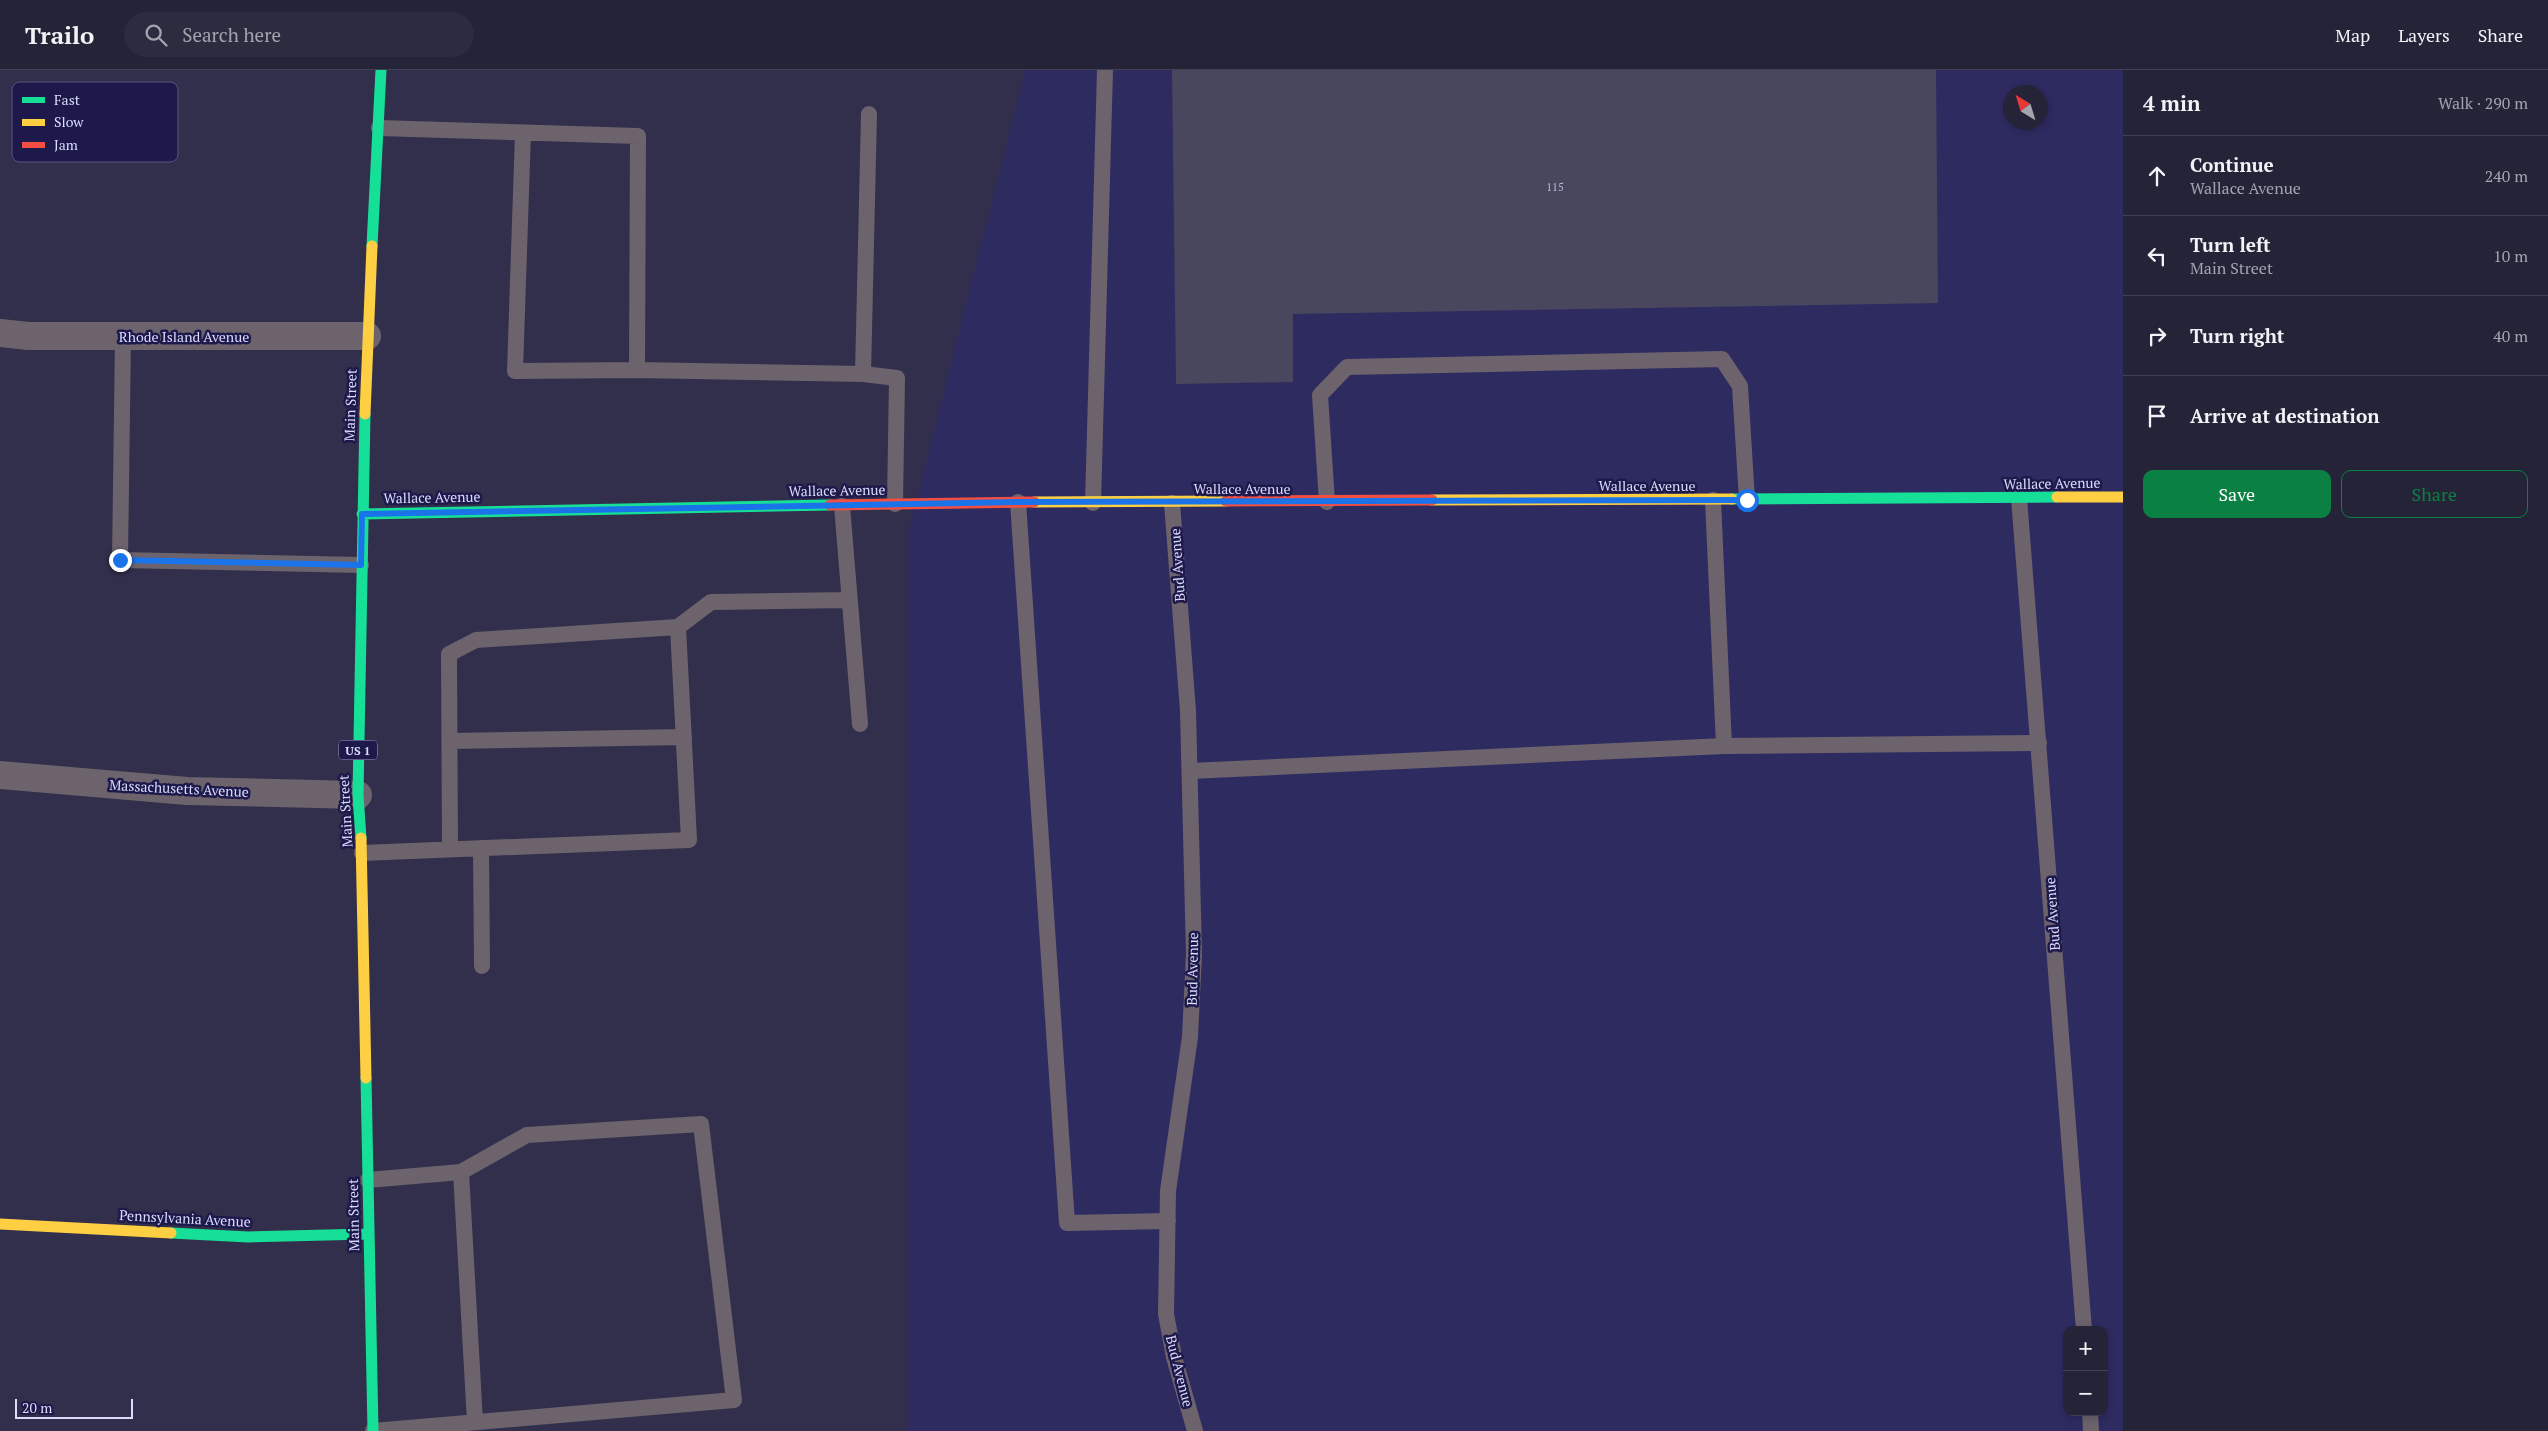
<!DOCTYPE html>
<meta charset="utf-8">
<style>
body{margin:0;font-family:"PT Serif",serif;background:#2d2b40;color:#f1f3f6}
.controls{position:absolute;right:15px;bottom:15px;display:grid;overflow:hidden;border-radius:10px;box-shadow:0 2px 8px #0003}
.controls button{width:45px;height:45px;display:grid;place-items:center;padding:0;border:0;border-bottom:1px solid #424053;background:#252338;color:#f1f3f6;font:25px sans-serif}
.compass{position:absolute;left:2003px;top:15px;width:45px;height:45px;border-radius:50%;background:#252338;box-shadow:0 2px 8px #0003;rotate:322deg}
.scale{position:absolute;left:15px;bottom:12px;width:118px;box-sizing:border-box;padding-left:5px;border:2px solid #dadcfc;border-top:0;font-size:14px;line-height:18px;white-space:nowrap;color:#dadcfc;-webkit-text-stroke:4px #1e194b;paint-order:stroke}
.stop{position:absolute;width:15px;height:15px;margin:-11px;border:4px solid #1a73e8;border-radius:50%;background:#fff}
.stop.end{background:#1a73e8;border-color:#fff;box-shadow:0 1px 5px #0008}
.list{margin:0;padding:0;list-style:none}
h2{display:flex;justify-content:space-between;align-items:center;height:65px;margin:0;padding:0 20px;font-size:21px}
h2 small{font-size:16px;font-weight:400;color:#a3a4ae}
.list li{display:grid;grid-template-columns:32px 1fr auto;gap:15px;align-items:center;box-sizing:border-box;height:80px;padding:0 20px;border-top:1px solid #424053}
.list b{display:block;font-size:19px;white-space:nowrap}
.list p{margin:0;font-size:16px;white-space:nowrap;color:#a3a4ae}
.list em{font-size:16px;font-style:normal;color:#a3a4ae}
.actions{display:flex;gap:10px;padding:15px 20px}
.actions a{flex:1;padding:11px 0;border:1px solid #0b8043;border-radius:10px;text-align:center;font-size:18px;color:#0b8043}
.actions .main{background:#0b8043;color:#fff}
.icon{flex:none;width:28px;height:28px;fill:none;stroke:currentColor;stroke-width:2;stroke-linecap:round;stroke-linejoin:round}
.map{position:relative;flex:none;width:2123px;height:1361px;overflow:hidden}
header{display:flex;align-items:center;gap:30px;box-sizing:border-box;height:70px;padding:0 25px;background:#252338;border-bottom:1px solid #424053}
header strong{font-size:24px}
nav{display:flex;gap:28px;margin-inline-start:auto;font-size:18px}
.search{width:350px;height:45px;background:#2d2b40;display:flex;align-items:center;gap:12px;box-sizing:border-box;padding:0 18px;border-radius:28px;color:#a3a4ae;font-size:19px}
main{display:flex}
aside{flex:1;background:#252338}
.map>svg:first-child{display:block}
.built{fill:#2e2b61;fill-rule:evenodd}
.building{fill:#48475d}
.lines{fill:none;stroke-linecap:round;stroke-linejoin:round}
.lane{stroke:#6c636c;stroke-width:16}
.street{stroke:#6c636c;stroke-width:28}
.fast{stroke:#16e098;stroke-width:11}
.slow{stroke:#ffcf43;stroke-width:11}
.jam{stroke:#f24e42;stroke-width:11}
.route{stroke:#1a73e8;stroke-width:6}
.labels{text-anchor:middle;dominant-baseline:central;stroke-width:5;stroke-linejoin:round;paint-order:stroke}
.number-label{font-size:11px;fill:#b6b7d4}
.shield{fill:#1e194b;stroke:#a2a2c7;stroke-width:1}
.shield-label{font-size:12px;font-weight:bold;fill:#dadcfc}
.street-label{font-size:14px;fill:#dadcfc;stroke:#1e194b}
.key{fill:#1e194b;stroke:#565480;stroke-width:1}
.key-label{font-size:14px;fill:#dadcfc}
</style>
<header>
<strong>Trailo</strong>
<div class="search"><svg class="icon" aria-label="search" viewBox="0 0 24 24"><circle cx="10" cy="10" r="6"/><path d="M15 15l6 6"/></svg>Search here</div>
<nav><a>Map</a><a>Layers</a><a>Share</a></nav>
</header>
<main>
<div class="map">
<svg width="2123" height="1361" viewBox="0 0 2123 1361">
<rect width="100%" height="100%" fill="#312f4b"/>
<path class="built" d="M1025 0H2123V1361H908V464ZM2010 22H2040V52H2010ZM2067 1260H2104V1342H2067Z"/>
<path class="building" d="M1172 0H1936L1938 233 1293 244V312L1176 314Z"/>
<g class="lines">
<path class="lane" d="M379 58 638 66 637 300 863 304 897 308 895 434
M523 63 515 301 637 300
M123 266 120 490 361 495
M863 304 869 44
M2019 428 2084 1260
M1713 430 1724 676
M1018 432 1067 1153 1168 1151
M1327 432 1320 325 1347 297 1722 289 1740 316 1747 430
M1093 433 1105 0
M1172 433 1188 641 1194 884 1190 967 1168 1121 1166 1244 1174 1287 1195 1361
M842 436 860 654
M450 671 684 667
M1190 701 1724 676 2039 673
M481 778 482 896
M450 779 449 584 476 570 678 557
M362 783 689 770 678 557 711 532 849 530
M461 1102 475 1352
M368 1110 461 1102 527 1065 701 1054 734 1330 373 1361
M2090 1342 2091 1361"/>
<path class="street" d="M0 263 28 266H367
M0 705 187 721 358 725"/>
<path class="fast" d="M372 176 381 0
M1732 429 2057 427
M362 444 830 435
M361 768 358 725 365 344
M366 1008 373 1361
M171 1163 248 1167 368 1164"/>
<path class="slow" d="M365 344 372 176
M2057 427H2123
M1432 430 1732 429
M1034 432 1226 431
M361 768 366 1008
M0 1154 171 1163"/>
<path class="jam" d="M1226 431 1432 430
M830 435 1034 432"/>
</g>
<g class="lines">
<path class="route" d="M120 490 361 495 362 444 1018 432 1747 430"/>
</g>
<g class="labels">
<g class="number-label">
<text x="1555" y="117">115</text>
</g>
<rect class="shield" x="339" y="670.5" width="38" height="19" rx="4"/>
<g class="shield-label">
<text x="358" y="680">US 1</text>
</g>
<g class="street-label">
<text x="184" y="266">Rhode Island Avenue</text>
<text transform="translate(350 335) rotate(-88)">Main Street</text>
<text transform="translate(2052 413) rotate(-1)">Wallace Avenue</text>
<text x="1647" y="415">Wallace Avenue</text>
<text x="1242" y="418">Wallace Avenue</text>
<text transform="translate(837 420) rotate(-1)">Wallace Avenue</text>
<text transform="translate(432 427) rotate(-1)">Wallace Avenue</text>
<text transform="translate(1177 495) rotate(-94)">Bud Avenue</text>
<text transform="translate(179 718) rotate(3)">Massachusetts Avenue</text>
<text transform="translate(345 741) rotate(-93)">Main Street</text>
<text transform="translate(2052 844) rotate(-94)">Bud Avenue</text>
<text transform="translate(1192 899) rotate(-89)">Bud Avenue</text>
<text transform="translate(353 1145) rotate(-91)">Main Street</text>
<text transform="translate(185 1148) rotate(3)">Pennsylvania Avenue</text>
<text transform="translate(1180 1301) rotate(76)">Bud Avenue</text>
</g>
</g>
<rect x="12" y="12" width="166" height="80" rx="8" class="key"/>
<rect x="22" y="27" width="23" height="6" fill="#16e098"/>
<rect x="22" y="49" width="23" height="7" fill="#ffcf43"/>
<rect x="22" y="72" width="23" height="6" fill="#f24e42"/>
<g class="key-label">
<text x="54" y="35">Fast</text>
<text x="54" y="57">Slow</text>
<text x="54" y="80">Jam</text>
</g>
</svg>
<div class="controls">
<button>+</button>
<button>−</button>
</div>
<svg class="compass" viewBox="-18 -18 36 36"><path d="M0-13l5 13h-10z" fill="#e53935"/><path d="M0 13l5-13h-10z" fill="#a3a4ae"/></svg>
<div class="scale">20 m</div>
<div class="stop" style="left:1747px;top:430px"></div>
<div class="stop end" style="left:120px;top:490px"></div>
</div>
<aside>
<h2>4 min<small>Walk · 290 m</small></h2>
<ul class="list">
<li><svg class="icon" aria-label="ahead" viewBox="0 0 24 24"><path d="M12 20V5M6 11l6-6 6 6"/></svg><div><b>Continue</b><p>Wallace Avenue</p></div><em>240 m</em></li>
<li><svg class="icon" aria-label="left" viewBox="0 0 24 24"><path d="M17 20v-9H6M10 6l-5 5 5 5"/></svg><div><b>Turn left</b><p>Main Street</p></div><em>10 m</em></li>
<li><svg class="icon" aria-label="right" viewBox="0 0 24 24"><path d="M7 20v-9h11M14 6l5 5-5 5"/></svg><div><b>Turn right</b></div><em>40 m</em></li>
<li><svg class="icon" aria-label="arrive" viewBox="0 0 24 24"><path d="M6 21V4h12l-3 4 3 4H6"/></svg><div><b>Arrive at destination</b></div></li>
</ul>
<div class="actions"><a class="main">Save</a><a>Share</a></div>
</aside>
</main>
